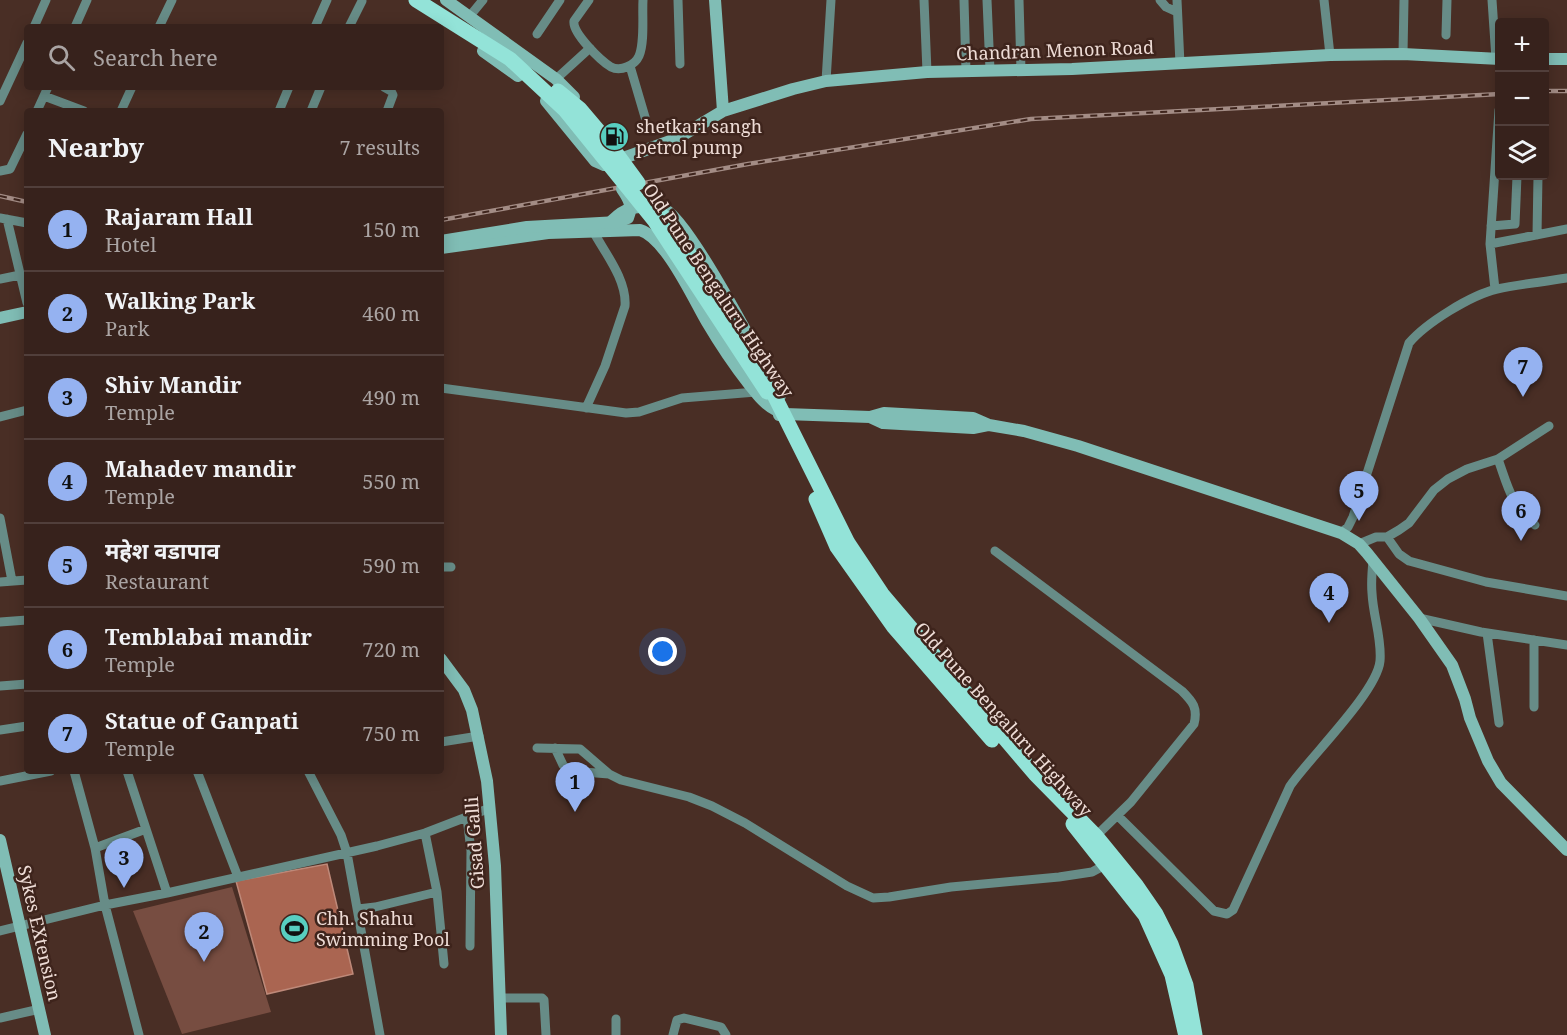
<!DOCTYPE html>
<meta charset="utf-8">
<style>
body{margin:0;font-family:"Noto Serif","Noto Sans Devanagari",serif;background:#3e2a25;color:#f1f3f6}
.controls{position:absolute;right:18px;top:18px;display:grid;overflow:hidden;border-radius:6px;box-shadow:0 3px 15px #0003}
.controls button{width:54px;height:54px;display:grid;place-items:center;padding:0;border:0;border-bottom:2px solid #513f3b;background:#37221c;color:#f1f3f6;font:30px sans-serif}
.you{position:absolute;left:663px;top:652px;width:21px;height:21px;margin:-15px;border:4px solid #fff;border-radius:50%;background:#1a73e8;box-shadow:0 0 0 9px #1a73e833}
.badge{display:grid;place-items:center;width:39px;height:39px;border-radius:50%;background:#95b2f1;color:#111;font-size:20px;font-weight:700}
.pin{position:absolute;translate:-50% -50px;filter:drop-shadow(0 2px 3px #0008)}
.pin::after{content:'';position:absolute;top:32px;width:21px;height:18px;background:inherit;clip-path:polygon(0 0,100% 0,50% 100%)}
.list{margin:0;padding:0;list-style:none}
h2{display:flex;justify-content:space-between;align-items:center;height:78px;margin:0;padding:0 24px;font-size:26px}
h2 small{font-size:20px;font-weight:400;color:#aaa4a3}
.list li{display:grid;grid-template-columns:39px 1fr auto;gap:18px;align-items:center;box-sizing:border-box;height:84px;padding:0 24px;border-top:2px solid #513f3b}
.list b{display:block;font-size:22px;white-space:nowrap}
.list p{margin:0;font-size:20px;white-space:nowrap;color:#aaa4a3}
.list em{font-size:20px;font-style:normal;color:#aaa4a3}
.icon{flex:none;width:33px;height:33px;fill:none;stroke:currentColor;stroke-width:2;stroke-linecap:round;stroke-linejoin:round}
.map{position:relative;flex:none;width:1567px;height:1035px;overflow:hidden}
.search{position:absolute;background:#37221c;box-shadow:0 3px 15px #0003;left:24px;top:24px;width:420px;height:66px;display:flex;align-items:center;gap:15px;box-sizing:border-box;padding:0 21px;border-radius:6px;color:#aaa4a3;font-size:22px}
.panel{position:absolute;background:#37221c;box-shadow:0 3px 15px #0003;left:24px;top:108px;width:420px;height:666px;border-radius:6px}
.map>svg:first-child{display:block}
.green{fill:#774d41}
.water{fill:#aa6551;stroke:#be8979;stroke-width:1.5}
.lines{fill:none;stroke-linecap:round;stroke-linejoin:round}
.street{stroke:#678c87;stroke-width:9}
.secondary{stroke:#80bdb5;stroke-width:12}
.primary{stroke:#93e3d8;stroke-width:15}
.rail-casing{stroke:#a38c85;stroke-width:4.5}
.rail{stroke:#3e241c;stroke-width:2;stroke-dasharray:7;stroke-linecap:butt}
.secondary-bridge{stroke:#80bdb5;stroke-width:12}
.primary-bridge{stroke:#93e3d8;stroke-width:15}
.labels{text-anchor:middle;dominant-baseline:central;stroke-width:5;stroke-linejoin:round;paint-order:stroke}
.street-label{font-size:18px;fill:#eedcd6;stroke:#3e241c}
.poi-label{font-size:18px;fill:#eedcd6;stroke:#3e241c;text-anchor:start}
</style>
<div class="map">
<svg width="1567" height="1035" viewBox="0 0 1567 1035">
<rect width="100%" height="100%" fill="#492e25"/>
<path class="green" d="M232 887 271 1012 182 1034 133 911Z"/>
<path class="water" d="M327 864 353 974 267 994 236 881Z"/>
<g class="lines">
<path class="street" d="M589 0 574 21C572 33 601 61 611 67 621 72 635 65 639 56 645 42 642 15 643 0
M678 0 680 64
M924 0 927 72
M964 0 966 71
M987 0 990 70
M1019 0 1021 70
M1160 0 1166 7 1177 12
M1177 0 1180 64
M1324 0 1330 55
M1492 0 1496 59
M469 17 483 0
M34 27 46 0
M75 27 87 0
M159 27 172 0
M315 27 327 0
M349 27 362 1
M537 34 560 0
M1446 35 1447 0
M1403 54 1404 0
M630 66 645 117
M556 79 590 48
M826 81 831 0
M384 87 391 91 393 95 387 111
M44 96 84 111
M0 101 27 43
M37 111 48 87
M121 111 132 87
M279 111 289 87
M311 111 321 87
M0 171 10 169 27 134
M0 218 27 223
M7 219 27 303
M1491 226 1515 224 1517 176
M1537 235 1538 176
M1490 244 1499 110
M0 279 20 275
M1495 289 1490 244 1567 229
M441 388 626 413 639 412 682 398 756 392
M586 408 605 366 625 306C627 280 605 253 593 231
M0 417 27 410
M1498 459C1509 490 1510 502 1535 525
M0 518 12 581
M1341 533 1348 527 1353 517 1409 343C1426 323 1471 295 1497 289 1520 284 1544 282 1567 278
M1387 537 1399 554 1409 561 1486 582 1567 596
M1359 544 1376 537H1387L1399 530 1409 523 1434 490 1448 479 1467 469 1498 459 1549 426
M995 551 1182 691C1193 702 1198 708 1194 724L1131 802 1096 836
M441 567H451
M0 582 27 580
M1419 618 1481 632 1567 645
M0 622 27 620
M1487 633 1499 723
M0 686 27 684
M1534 707V640
M0 730 27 726
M441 742 479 736
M537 748 580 749 609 774 621 780 689 797 712 806 745 823 847 886 873 898 889 897 951 887 1059 877 1092 872 1105 865
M555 748 563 765 571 771 609 774
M74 771 95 848 105 905 139 1035
M127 771 167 893
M197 771 238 877
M308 771 341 835 347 853 380 1035
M0 781 51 771
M1118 816 1214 911 1227 914 1233 910 1290 786C1310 757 1377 692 1380 661 1382 638 1373 616 1372 593 1371 582 1372 571 1373 561
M467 817 471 851 470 946
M425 833 437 892 444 964
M95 848 146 829
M358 909 375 907 437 892
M0 931 105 905 167 893 377 846 425 833 490 808
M500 998H542L544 1000 546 1035
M0 1018 40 1009
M616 1035V1019
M673 1035 677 1020 684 1018 721 1027 726 1035"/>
<path class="secondary" d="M446 0 556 79 574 97
M715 0 723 111
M483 51 518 76
M1544 59H1567
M546 101 595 161 604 165 676 139 723 111 793 89 826 81 927 72 1072 69 1330 55 1403 54 1500 59
M607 226C620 211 631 205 651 207 655 208 661 207 664 209 689 219 764 365 780 396
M441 248 548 233 640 230C666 238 693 298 707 322 720 344 734 365 749 384 757 394 765 405 776 410
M0 318 27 312
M779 415 785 414 870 417 884 413 973 418 989 425 1024 431 1078 446 1341 533 1359 544 1367 553 1419 618 1452 665 1465 699 1470 718 1488 761 1501 783 1567 850
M870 417 883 423 973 428 988 425
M441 659 464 690 472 710 487 781 495 866 501 1035
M0 840 45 1035"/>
<path class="primary" d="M771 389 848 543 882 594 1035 774 1096 836 1136 885 1156 914 1171 944 1186 985 1195 1035
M816 499 837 547 893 626 992 740
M1073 824 1145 915 1172 975 1185 1032"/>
<defs>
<path id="rail" d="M1544 91H1567
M0 196 27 202
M441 220 748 164 1031 119 1500 94"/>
</defs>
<use href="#rail" class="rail-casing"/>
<use href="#rail" class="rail"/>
<path class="secondary-bridge" d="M441 241 527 227 618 222 628 218C633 206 629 199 622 189"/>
<path class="primary-bridge" d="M416 0 510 59 565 110 654 220 767 392
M558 91 580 109 608 142 638 183
M661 214 693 259 711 289"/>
</g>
<defs>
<symbol id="fuel-disc" viewBox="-11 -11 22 22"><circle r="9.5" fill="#58cec0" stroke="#3e241c"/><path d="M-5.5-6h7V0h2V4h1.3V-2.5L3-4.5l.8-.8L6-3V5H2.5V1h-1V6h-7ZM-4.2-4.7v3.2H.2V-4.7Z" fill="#111"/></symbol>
<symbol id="stadium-disc" viewBox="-11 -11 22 22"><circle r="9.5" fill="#58cec0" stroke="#3e241c"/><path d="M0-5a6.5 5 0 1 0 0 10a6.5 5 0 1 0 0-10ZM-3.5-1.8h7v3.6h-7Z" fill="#111"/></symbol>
</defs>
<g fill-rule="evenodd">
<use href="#fuel-disc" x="598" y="120" width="33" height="33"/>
<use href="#stadium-disc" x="278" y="912" width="33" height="33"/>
</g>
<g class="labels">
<g class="street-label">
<text transform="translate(1055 50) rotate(-2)">Chandran Menon Road</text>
<text transform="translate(719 290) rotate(56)">Old Pune Bengaluru Highway</text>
<text transform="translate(1004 719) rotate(48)">Old Pune Bengaluru Highway</text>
<text transform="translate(474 843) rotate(-94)">Gisad Galli</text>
<text transform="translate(40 933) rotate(77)">Sykes EXtension</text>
</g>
<g class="poi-label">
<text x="636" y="126">shetkari sangh<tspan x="636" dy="21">petrol pump</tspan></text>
<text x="316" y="918">Chh. Shahu<tspan x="316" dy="21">Swimming Pool</tspan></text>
</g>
</g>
</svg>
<div class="controls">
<button>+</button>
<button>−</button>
<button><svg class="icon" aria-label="layers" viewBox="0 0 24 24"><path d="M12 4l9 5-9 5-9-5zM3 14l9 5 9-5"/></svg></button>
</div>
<div class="you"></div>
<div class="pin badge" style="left:575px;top:812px">1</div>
<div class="pin badge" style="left:204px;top:962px">2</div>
<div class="pin badge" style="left:124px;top:888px">3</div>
<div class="pin badge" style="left:1329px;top:623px">4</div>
<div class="pin badge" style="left:1359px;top:521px">5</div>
<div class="pin badge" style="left:1521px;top:541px">6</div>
<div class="pin badge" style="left:1523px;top:397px">7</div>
<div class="search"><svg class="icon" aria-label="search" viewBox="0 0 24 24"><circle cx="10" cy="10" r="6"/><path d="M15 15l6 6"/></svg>Search here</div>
<section class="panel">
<h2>Nearby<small>7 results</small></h2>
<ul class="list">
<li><span class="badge">1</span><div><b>Rajaram Hall</b><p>Hotel</p></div><em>150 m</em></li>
<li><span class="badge">2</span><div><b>Walking Park</b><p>Park</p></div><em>460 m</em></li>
<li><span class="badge">3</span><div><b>Shiv Mandir</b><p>Temple</p></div><em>490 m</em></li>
<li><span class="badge">4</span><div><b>Mahadev mandir</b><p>Temple</p></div><em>550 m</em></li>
<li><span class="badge">5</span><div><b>महेश वडापाव</b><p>Restaurant</p></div><em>590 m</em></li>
<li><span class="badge">6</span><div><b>Temblabai mandir</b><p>Temple</p></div><em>720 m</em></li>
<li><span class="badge">7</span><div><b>Statue of Ganpati</b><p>Temple</p></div><em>750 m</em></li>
</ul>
</section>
</div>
